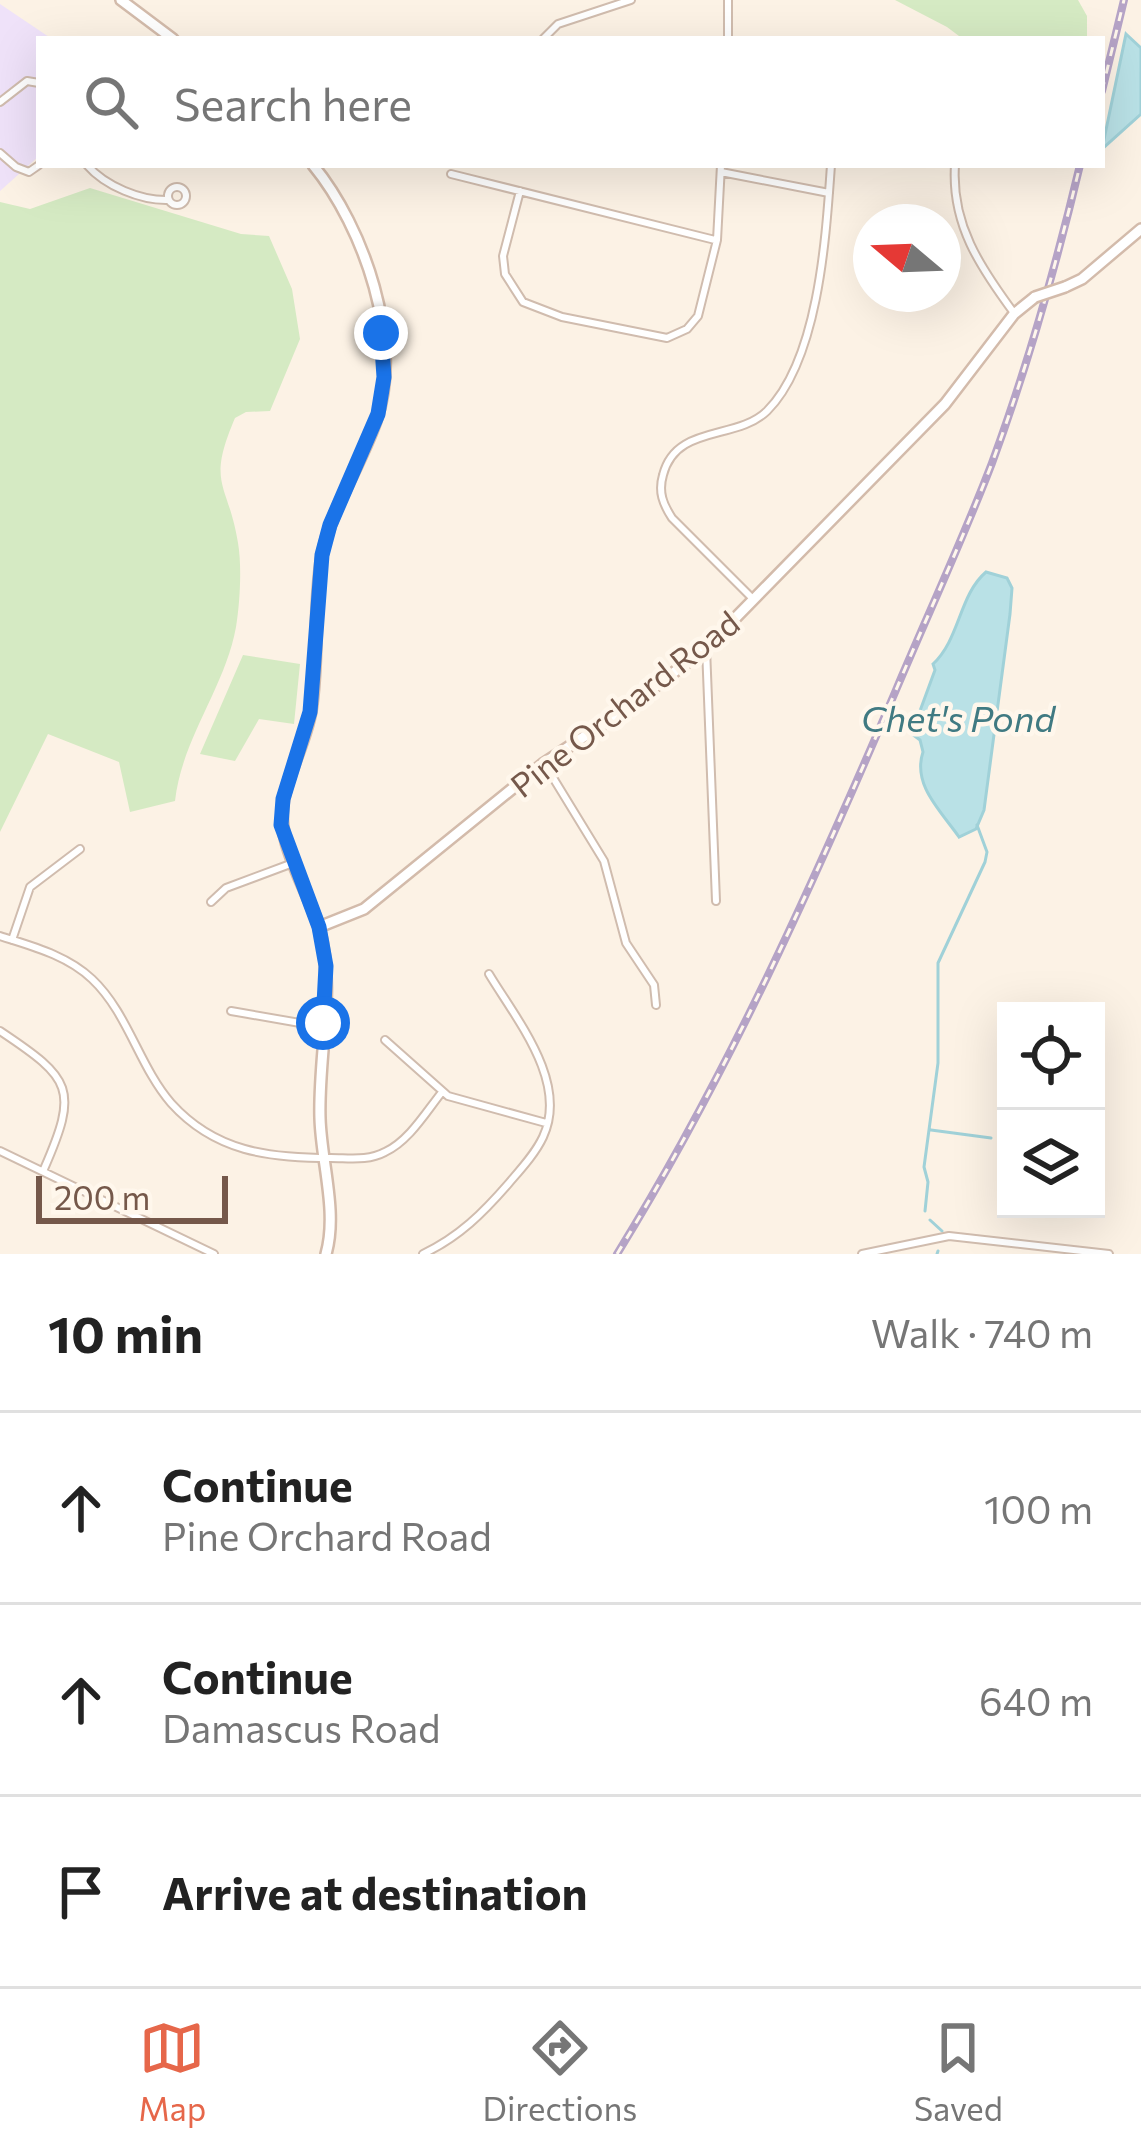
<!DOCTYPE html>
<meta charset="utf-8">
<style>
body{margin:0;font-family:Commissioner,sans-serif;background:#f2f2f2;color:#222}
.controls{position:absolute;right:36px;bottom:36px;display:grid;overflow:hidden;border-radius:0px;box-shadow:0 12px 48px #0002}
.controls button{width:108px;height:108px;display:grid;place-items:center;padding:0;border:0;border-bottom:3px solid #e0e0e0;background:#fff;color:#222;font:60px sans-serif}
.compass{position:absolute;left:853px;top:204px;width:108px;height:108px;border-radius:50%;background:#fff;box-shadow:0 12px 48px #0002;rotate:289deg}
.scale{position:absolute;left:36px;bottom:30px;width:192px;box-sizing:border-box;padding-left:12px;border:6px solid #75584a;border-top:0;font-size:33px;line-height:42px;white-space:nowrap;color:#75584a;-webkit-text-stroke:9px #fff7ec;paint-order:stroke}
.stop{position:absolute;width:36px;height:36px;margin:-27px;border:9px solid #1a73e8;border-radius:50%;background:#fff}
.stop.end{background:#1a73e8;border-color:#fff;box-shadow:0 3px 12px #0008}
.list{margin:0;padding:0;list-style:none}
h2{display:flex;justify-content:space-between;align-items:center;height:156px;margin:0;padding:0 48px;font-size:51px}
h2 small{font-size:39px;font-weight:400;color:#767676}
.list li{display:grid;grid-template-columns:78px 1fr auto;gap:36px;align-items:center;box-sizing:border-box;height:192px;padding:0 48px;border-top:3px solid #e0e0e0}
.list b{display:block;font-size:45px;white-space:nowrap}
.list p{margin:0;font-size:39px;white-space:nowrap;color:#767676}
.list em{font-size:39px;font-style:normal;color:#767676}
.icon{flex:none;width:66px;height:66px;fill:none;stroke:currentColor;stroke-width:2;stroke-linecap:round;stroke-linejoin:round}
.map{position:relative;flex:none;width:1141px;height:1254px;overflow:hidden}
.search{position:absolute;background:#fff;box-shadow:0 12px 48px #0002;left:36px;right:36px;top:36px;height:132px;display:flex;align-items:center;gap:30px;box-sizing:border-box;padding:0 42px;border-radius:0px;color:#767676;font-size:45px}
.sheet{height:732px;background:#fff}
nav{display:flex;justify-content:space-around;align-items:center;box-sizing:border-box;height:168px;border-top:3px solid #e0e0e0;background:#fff;font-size:33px;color:#767676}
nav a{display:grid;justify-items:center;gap:6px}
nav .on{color:#e6674a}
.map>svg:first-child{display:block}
.education{fill:#efe2f9}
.green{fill:#d5eac3}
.water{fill:#b9e1e6;stroke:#a0d1d8;stroke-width:3}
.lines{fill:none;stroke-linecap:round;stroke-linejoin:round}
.stream{stroke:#a0d1d8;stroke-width:3}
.street-casing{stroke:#d0bcae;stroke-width:10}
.secondary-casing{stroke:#d3bbab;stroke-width:14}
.street{stroke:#fff;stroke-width:6}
.secondary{stroke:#fff;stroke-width:9}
.rail-casing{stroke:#b5a3c6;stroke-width:8}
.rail{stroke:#fff7ec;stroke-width:3;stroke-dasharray:9;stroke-linecap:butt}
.secondary-bridge-casing{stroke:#d3bbab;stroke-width:14;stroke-linecap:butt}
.secondary-bridge{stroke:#fff;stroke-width:9}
.route{stroke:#1a73e8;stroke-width:15}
.labels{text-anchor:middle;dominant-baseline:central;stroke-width:9;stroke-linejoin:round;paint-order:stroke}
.street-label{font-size:33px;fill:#75584a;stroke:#fff7ec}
.water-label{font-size:36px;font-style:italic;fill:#407a82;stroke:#fff7ec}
</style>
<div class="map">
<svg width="1141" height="1254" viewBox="0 0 1141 1254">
<rect width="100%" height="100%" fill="#fcf2e5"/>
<path class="education" d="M0 4 52 39H39V156L0 191Z"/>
<path class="green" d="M895 0H1078L1087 16V39H963L947 27Z
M90 188 241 234 269 236 292 289 300 339 270 411 246 412 235 418C206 486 228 481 238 543 242 566 240 603 236 627 225 688 182 738 175 801L130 812 119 762 48 734 0 832V202L30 209Z
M243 655 300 664 294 724 259 719 235 761 200 754Z"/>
<path class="water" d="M1126 34 1141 48V114L1102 149Z
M986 572 1007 578 1012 588 1010 614 984 810 976 829 959 837C941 811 912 785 923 752L920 740 912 734 913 720 917 719 935 670 933 664C960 639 959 595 986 572Z"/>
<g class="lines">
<path class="stream" d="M931 1130 991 1138
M925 1211 928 1182 924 1167 938 1063V963L985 862 987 852 977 825
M930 1220 942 1231
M937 1254 938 1251"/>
<defs>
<path id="street" d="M728 0V39
M543 39 558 24 631 0
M0 102 27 81 39 83
M0 153 16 167 29 172 39 165
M87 165C105 186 141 201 169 200
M955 165C951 224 980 267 1014 313
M721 172 829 193
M451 174 715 240
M168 196a9 9 0 1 1 18 0a9 9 0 1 1-18 0Z
M520 191 503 256 505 274 523 302 562 317 667 338 687 329 698 316 717 240 721 165
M754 600 672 518C663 504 658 492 663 475 676 424 736 441 767 411 819 359 826 235 831 165
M706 648 716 901
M544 763 604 861 626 943 654 985 656 1005
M211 902 226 888 293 863
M0 936C31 946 67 955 92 979 128 1013 139 1066 171 1103 215 1152 269 1158 331 1158 350 1158 368 1161 385 1152 409 1141 426 1112 442 1092
M12 940 30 887 80 849
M231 1011 323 1027
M0 1031C72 1079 79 1089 44 1169
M385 1040 448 1096 546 1123
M0 1151 214 1254
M423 1254C459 1237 483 1213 509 1183 521 1169 535 1154 543 1137 569 1082 516 1019 489 974
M862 1254 949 1236 1109 1254"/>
<path id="secondary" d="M121 0 173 39
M313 165C364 227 404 342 376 421 360 467 331 508 322 556 313 607 319 660 311 711 306 741 290 768 284 798 274 842 307 886 319 928 336 988 318 1056 320 1118 321 1161 338 1212 326 1254
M1065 287 1082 279 1141 229
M319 927 364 909 544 763 623 711 706 648 945 404 1014 314 1035 297"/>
</defs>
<use href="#street" class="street-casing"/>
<use href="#secondary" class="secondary-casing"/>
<use href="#street" class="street"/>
<use href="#secondary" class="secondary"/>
<defs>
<path id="rail" d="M1102 91 1124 0
M617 1254C728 1074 813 884 896 690 928 614 963 539 992 463 1028 365 1056 266 1080 165"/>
</defs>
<use href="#rail" class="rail-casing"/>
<use href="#rail" class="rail"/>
<defs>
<path id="secondary-bridge" d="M1035 297 1065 287"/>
</defs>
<use href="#secondary-bridge" class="secondary-bridge-casing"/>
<use href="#secondary-bridge" class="secondary-bridge"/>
</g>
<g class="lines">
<path class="route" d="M323 1023 326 966 319 927 281 825 283 799 310 712 322 555 330 525 378 414 384 377 381 333"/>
</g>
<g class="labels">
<g class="street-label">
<text transform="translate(624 703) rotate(-38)">Pine Orchard Road</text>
</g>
<g class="water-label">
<text x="958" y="717">Chet's Pond</text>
</g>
</g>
</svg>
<div class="controls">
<button><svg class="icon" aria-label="locate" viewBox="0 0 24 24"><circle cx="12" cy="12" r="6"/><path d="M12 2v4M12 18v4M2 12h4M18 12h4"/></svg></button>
<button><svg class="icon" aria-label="layers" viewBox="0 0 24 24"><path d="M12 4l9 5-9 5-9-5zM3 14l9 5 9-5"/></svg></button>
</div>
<svg class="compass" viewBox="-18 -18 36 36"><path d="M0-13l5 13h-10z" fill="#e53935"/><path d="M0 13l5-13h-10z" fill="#767676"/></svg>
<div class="scale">200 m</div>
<div class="stop" style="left:323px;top:1023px"></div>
<div class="stop end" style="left:381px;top:333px"></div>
<div class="search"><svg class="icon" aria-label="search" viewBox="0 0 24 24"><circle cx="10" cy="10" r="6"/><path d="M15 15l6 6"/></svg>Search here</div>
</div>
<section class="sheet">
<h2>10 min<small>Walk · 740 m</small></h2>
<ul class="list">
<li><svg class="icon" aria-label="ahead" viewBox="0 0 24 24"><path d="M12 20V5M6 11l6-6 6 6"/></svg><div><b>Continue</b><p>Pine Orchard Road</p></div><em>100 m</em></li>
<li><svg class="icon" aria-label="ahead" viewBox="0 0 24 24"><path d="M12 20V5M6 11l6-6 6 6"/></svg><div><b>Continue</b><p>Damascus Road</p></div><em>640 m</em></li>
<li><svg class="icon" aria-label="arrive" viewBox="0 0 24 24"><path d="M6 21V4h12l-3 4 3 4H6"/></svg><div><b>Arrive at destination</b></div></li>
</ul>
</section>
<nav>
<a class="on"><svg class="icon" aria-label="map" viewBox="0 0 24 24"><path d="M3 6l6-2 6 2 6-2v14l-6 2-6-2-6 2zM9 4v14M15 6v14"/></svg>Map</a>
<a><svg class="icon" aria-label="directions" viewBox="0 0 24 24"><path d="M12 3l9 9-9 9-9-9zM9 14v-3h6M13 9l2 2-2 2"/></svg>Directions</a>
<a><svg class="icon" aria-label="saved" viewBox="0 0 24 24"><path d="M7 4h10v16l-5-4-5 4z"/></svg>Saved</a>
</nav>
